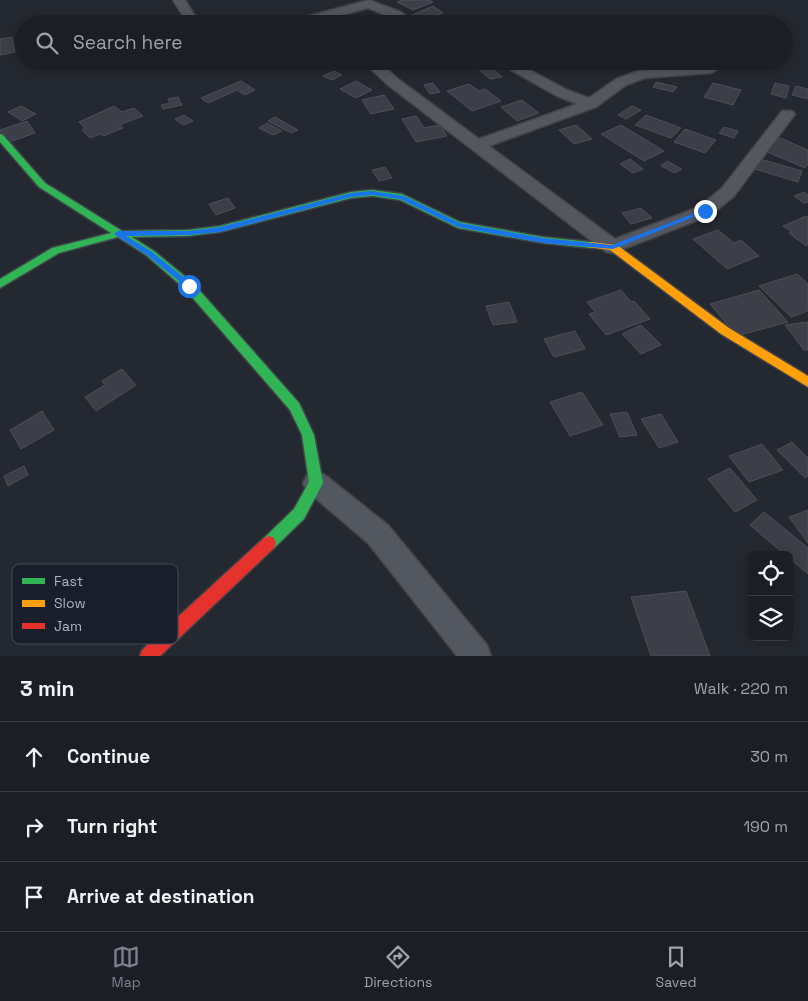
<!DOCTYPE html>
<meta charset="utf-8">
<style>
body{margin:0;font-family:"Space Grotesk",sans-serif;background:#282b31;color:#f1f3f6}
.controls{position:absolute;right:15px;bottom:15px;display:grid;overflow:hidden;border-radius:8px;box-shadow:0 2px 12px #0003}
.controls button{width:45px;height:45px;display:grid;place-items:center;padding:0;border:0;border-bottom:1px solid #393c41;background:#1b1e24;color:#f1f3f6;font:25px sans-serif}
.stop{position:absolute;width:15px;height:15px;margin:-11px;border:4px solid #1a73e8;border-radius:50%;background:#fff}
.stop.end{background:#1a73e8;border-color:#fff;box-shadow:0 1px 5px #0008}
.list{margin:0;padding:0;list-style:none}
h2{display:flex;justify-content:space-between;align-items:center;height:65px;margin:0;padding:0 20px;font-size:21px}
h2 small{font-size:16px;font-weight:400;color:#a0a2a6}
.list li{display:grid;grid-template-columns:32px 1fr auto;gap:15px;align-items:center;box-sizing:border-box;height:70px;padding:0 20px;border-top:1px solid #393c41}
.list b{display:block;font-size:19px;white-space:nowrap}
.list em{font-size:16px;font-style:normal;color:#a0a2a6}
.icon{flex:none;width:28px;height:28px;fill:none;stroke:currentColor;stroke-width:2;stroke-linecap:round;stroke-linejoin:round}
.map{position:relative;flex:none;width:808px;height:656px;overflow:hidden}
.search{position:absolute;background:#1b1e24;box-shadow:0 2px 12px #0003;left:15px;right:15px;top:15px;height:55px;display:flex;align-items:center;gap:12px;box-sizing:border-box;padding:0 18px;border-radius:28px;color:#a0a2a6;font-size:19px}
.sheet{height:275px;background:#1b1e24}
nav{display:flex;justify-content:space-around;align-items:center;box-sizing:border-box;height:70px;border-top:1px solid #393c41;background:#1b1e24;font-size:14px;color:#a0a2a6}
nav a{display:grid;justify-items:center;gap:2px}
nav .on{color:#7c8290}
.map>svg:first-child{display:block}
.building{fill:#3c3f47;stroke:#4b5058}
.lines{fill:none;stroke-linecap:round;stroke-linejoin:round}
.street-casing{stroke:#404349;stroke-width:3}
.fast-casing{stroke:#404349;stroke-width:3}
.slow-casing{stroke:#404349;stroke-width:3}
.jam-casing{stroke:#404349;stroke-width:3}
.street{fill:#53575f;fill-rule:evenodd}
.fast{fill:#30b455;fill-rule:evenodd}
.slow{fill:#ff9f0a;fill-rule:evenodd}
.jam{fill:#e5322d;fill-rule:evenodd}
.route{fill:#1a73e8}
.key{fill:#181e2a;stroke:#444b58;stroke-width:1}
.key-label{font-size:14px;fill:#acb3c3}
</style>
<div class="map">
<svg width="808" height="656" viewBox="0 0 808 656">
<rect width="100%" height="100%" fill="#242830"/>
<path class="building" d="M402 0H429L433 2 413 10 397 2Z
M433 6 443 13 430 18 419 19 410 16Z
M12 37 15 52 0 55V39Z
M490 66 502 77 490 79 478 69Z
M334 71 342 75 332 80 323 76Z
M241 81 255 90 245 95 237 90 208 103 201 98Z
M356 81 372 90 356 98 340 89Z
M656 82 677 87 673 92 653 87Z
M433 83 440 92 430 94 424 85Z
M713 83 741 90 733 105 704 97Z
M775 83 789 86 786 98 771 94Z
M469 84 479 91 485 89 501 101 472 111 447 91Z
M796 86 808 89V99L792 95Z
M384 95 394 109 371 114 362 100Z
M178 97 182 105 163 109 161 105 170 103 168 99Z
M522 100 539 113 517 121 501 107Z
M21 106 36 114 22 121 8 112Z
M114 106 122 112 134 108 143 116 119 125 123 128 103 136 100 134 90 138 82 130 85 128 79 122Z
M632 106 641 110 626 119 618 115Z
M184 115 193 121 183 125 175 119Z
M646 115 681 128 671 138 635 125Z
M416 116 424 128 440 125 447 136 416 142 402 119Z
M275 117 298 130 291 133 268 121Z
M27 121 35 133 7 143 0 130Z
M267 123 282 131 273 135 259 128Z
M576 125 592 139 574 144 559 130Z
M621 125 664 151 644 161 601 134Z
M724 127 738 131 734 138 719 133Z
M685 129 716 140 705 153 674 142Z
M780 138 808 150V164L805 168 765 151Z
M630 159 643 169 633 173 620 164Z
M760 159 802 171 798 182 755 169Z
M667 161 682 169 675 173 661 166Z
M385 167 392 178 379 181 372 170Z
M804 192 808 195V202L804 203 794 196Z
M228 198 235 208 216 215 209 204Z
M641 208 652 218 631 224 622 213Z
M806 216 808 217V245L806 246 789 233 792 232 783 226Z
M718 230 734 243 741 240 759 256 727 269 693 239Z
M797 274 808 284V311L791 317 759 286Z
M621 290 631 302 634 301 650 319 606 335 589 314 595 312 587 302Z
M759 290 788 322 737 336 710 304Z
M509 302 517 322 493 325 486 306Z
M808 322V350H804L785 325Z
M641 325 661 345 641 354 622 334Z
M575 331 585 349 554 357 544 339Z
M122 369 136 385 96 411 85 397 105 385 102 381Z
M582 392 603 425 570 436 550 402Z
M42 411 54 430 21 449 10 430Z
M627 412 637 435 620 437 610 414Z
M661 414 678 442 659 448 641 419Z
M792 442 808 458V476L805 478 777 450Z
M762 444 783 470 749 482 729 456Z
M24 466 28 475 8 486 4 476Z
M730 468 757 500 735 512 708 479Z
M808 510V543L789 517Z
M764 512 808 548V574L789 558V555H785L750 525Z
M686 591 710 656H651L631 597Z"/>
<g class="lines">
<defs>
<path id="street" d="M173 0H185L200 24H188Z
M369 0 401 12 416 24H401L393 18 368 8 309 24H288L290 21Z
M362 61H378L398 79 479 139 577 104 557 96 495 61H513L567 90 589 98 616 79 638 71 711 65 716 66 718 69 711 73 645 78 626 85 596 107 489 146 615 239 699 207 722 188 782 111H792L795 114 734 196 711 215 613 253 606 252 388 85Z
M316 471 325 475 388 525 487 645 491 656H457L368 543 307 491 303 483 307 475Z"/>
<path id="fast" d="M0 134 3 135 45 183 122 231 188 230 220 226 351 192 372 190 402 194 460 222 543 237 591 242 596 245 591 248 543 243 458 228 400 200 372 196 351 198 220 232 188 236 132 237 154 251 193 283 299 403 314 435 323 483 304 519 274 548 269 550 264 548 262 543 264 538 294 509 309 482 302 435 290 410 185 289 146 255 118 237 59 253 0 288V279L52 248 111 233 39 187 0 142Z"/>
<path id="slow" d="M591 242 617 245 729 328 808 376V387L721 334 610 250 587 247 586 245 587 243Z"/>
<path id="jam" d="M269 536 274 538 276 543 274 548 160 656H140L142 650 264 538Z"/>
</defs>
<use href="#street" class="street-casing"/>
<use href="#fast" class="fast-casing"/>
<use href="#slow" class="slow-casing"/>
<use href="#jam" class="jam-casing"/>
<use href="#street" class="street"/>
<use href="#fast" class="fast"/>
<use href="#slow" class="slow"/>
<use href="#jam" class="jam"/>
</g>
<path class="route" d="M372 191 404 196 460 223 543 238 612 245 703 210 709 211 613 249 543 243 458 227 400 199 372 195 351 197 220 232 188 235 126 236 152 252 192 284 193 286 189 289 147 255 114 234 118 231H188L220 227 351 193Z"/>
<rect x="12" y="564" width="166" height="80" rx="8" class="key"/>
<rect x="22" y="578" width="23" height="6" fill="#30b455"/>
<rect x="22" y="600" width="23" height="7" fill="#ff9f0a"/>
<rect x="22" y="623" width="23" height="6" fill="#e5322d"/>
<g class="key-label">
<text x="54" y="586">Fast</text>
<text x="54" y="608">Slow</text>
<text x="54" y="631">Jam</text>
</g>
</svg>
<div class="controls">
<button><svg class="icon" aria-label="locate" viewBox="0 0 24 24"><circle cx="12" cy="12" r="6"/><path d="M12 2v4M12 18v4M2 12h4M18 12h4"/></svg></button>
<button><svg class="icon" aria-label="layers" viewBox="0 0 24 24"><path d="M12 4l9 5-9 5-9-5zM3 14l9 5 9-5"/></svg></button>
</div>
<div class="stop" style="left:189px;top:286px"></div>
<div class="stop end" style="left:705px;top:211px"></div>
<div class="search"><svg class="icon" aria-label="search" viewBox="0 0 24 24"><circle cx="10" cy="10" r="6"/><path d="M15 15l6 6"/></svg>Search here</div>
</div>
<section class="sheet">
<h2>3 min<small>Walk · 220 m</small></h2>
<ul class="list">
<li><svg class="icon" aria-label="ahead" viewBox="0 0 24 24"><path d="M12 20V5M6 11l6-6 6 6"/></svg><div><b>Continue</b></div><em>30 m</em></li>
<li><svg class="icon" aria-label="right" viewBox="0 0 24 24"><path d="M7 20v-9h11M14 6l5 5-5 5"/></svg><div><b>Turn right</b></div><em>190 m</em></li>
<li><svg class="icon" aria-label="arrive" viewBox="0 0 24 24"><path d="M6 21V4h12l-3 4 3 4H6"/></svg><div><b>Arrive at destination</b></div></li>
</ul>
</section>
<nav>
<a class="on"><svg class="icon" aria-label="map" viewBox="0 0 24 24"><path d="M3 6l6-2 6 2 6-2v14l-6 2-6-2-6 2zM9 4v14M15 6v14"/></svg>Map</a>
<a><svg class="icon" aria-label="directions" viewBox="0 0 24 24"><path d="M12 3l9 9-9 9-9-9zM9 14v-3h6M13 9l2 2-2 2"/></svg>Directions</a>
<a><svg class="icon" aria-label="saved" viewBox="0 0 24 24"><path d="M7 4h10v16l-5-4-5 4z"/></svg>Saved</a>
</nav>
